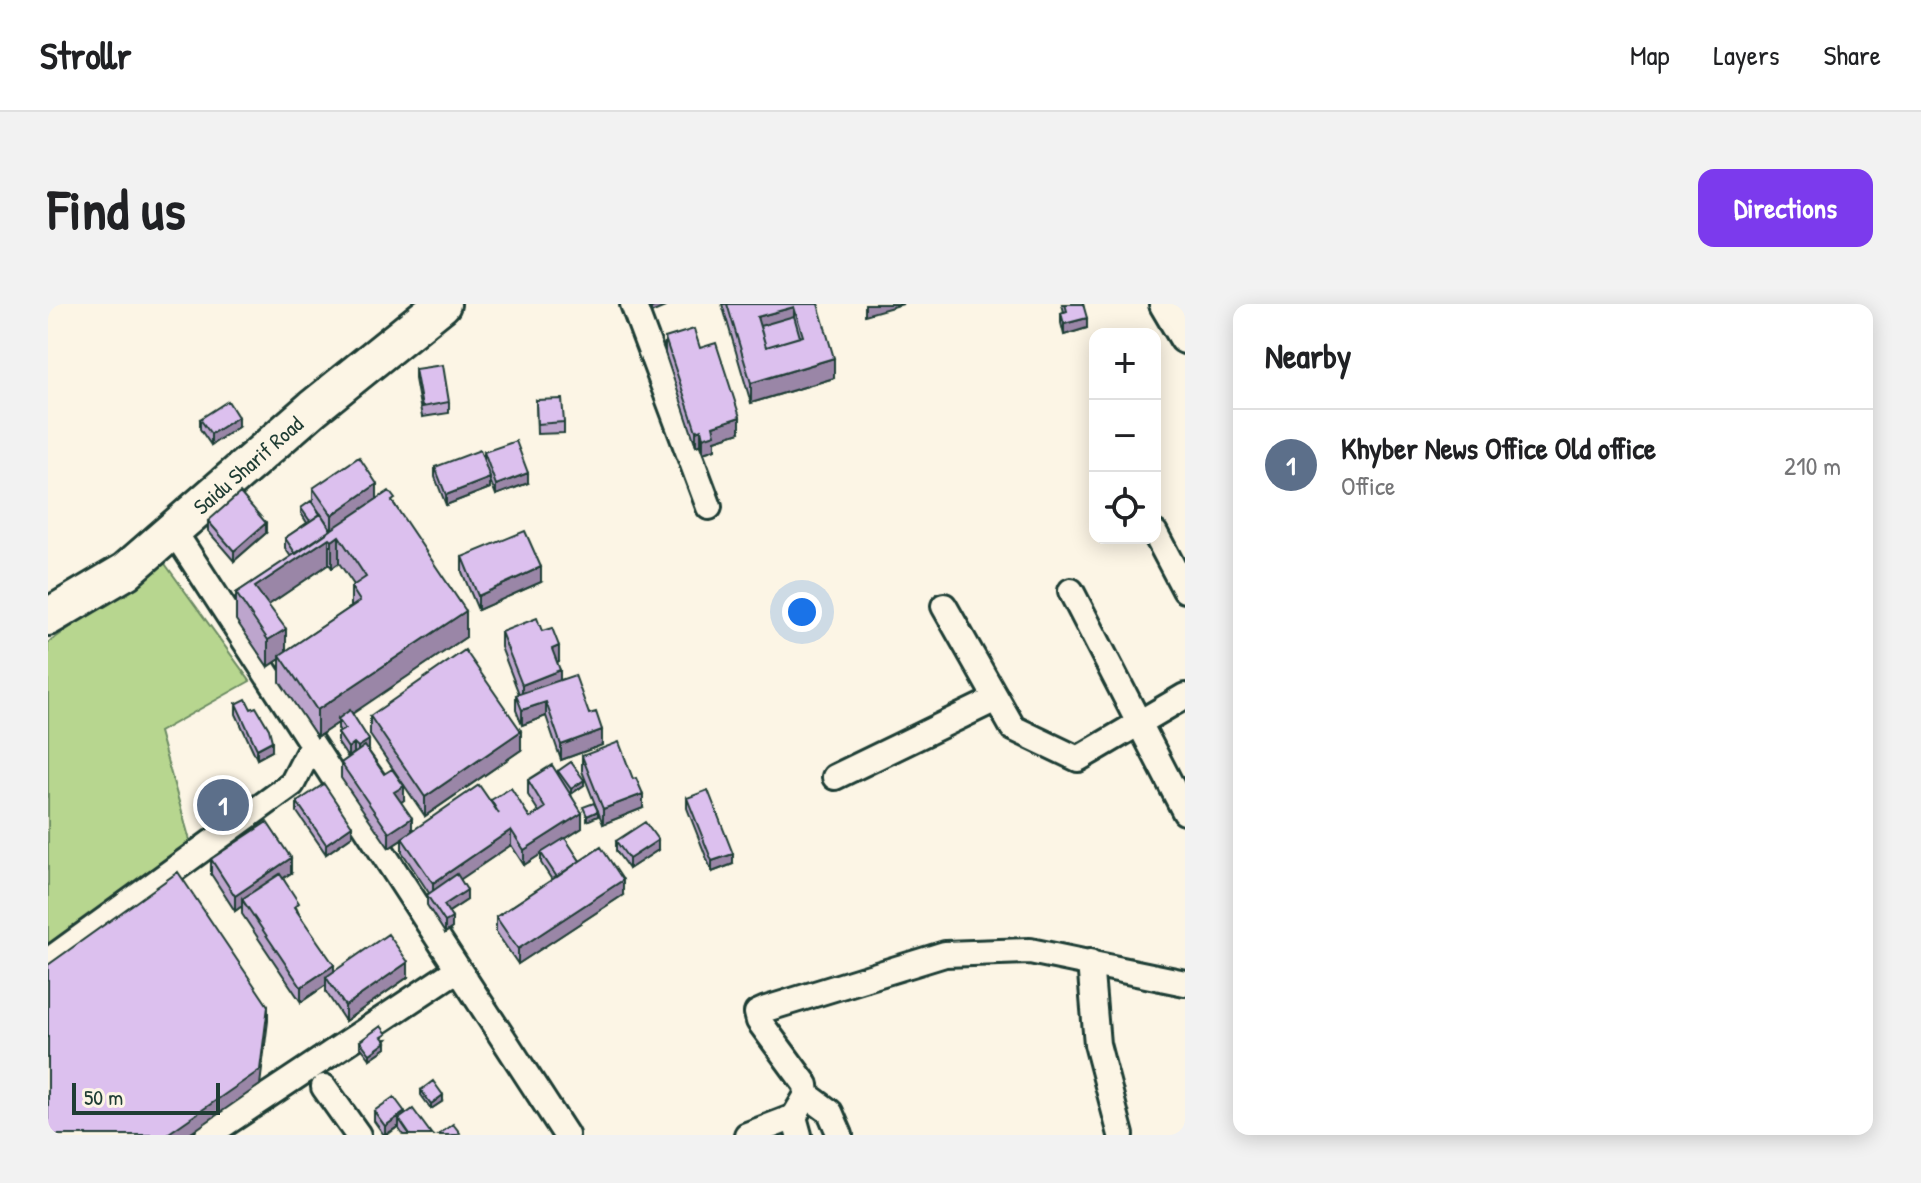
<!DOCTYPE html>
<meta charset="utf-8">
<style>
body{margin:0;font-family:"Patrick Hand",sans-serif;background:#f2f2f2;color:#202124}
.controls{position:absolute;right:24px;top:24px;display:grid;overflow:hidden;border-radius:16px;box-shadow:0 4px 20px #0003}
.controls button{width:72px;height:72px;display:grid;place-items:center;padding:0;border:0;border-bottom:2px solid #e0e0e0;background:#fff;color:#202124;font:40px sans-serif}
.scale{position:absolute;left:24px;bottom:20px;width:148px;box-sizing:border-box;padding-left:8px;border:4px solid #1f3d34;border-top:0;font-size:22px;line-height:28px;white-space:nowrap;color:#1f3d34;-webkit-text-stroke:6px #fcf5e5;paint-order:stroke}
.you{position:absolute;left:754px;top:308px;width:28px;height:28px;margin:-20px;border:6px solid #fff;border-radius:50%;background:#1a73e8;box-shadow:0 0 0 12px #1a73e833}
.badge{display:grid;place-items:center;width:52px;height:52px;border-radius:50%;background:#7c3aed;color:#fff;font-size:26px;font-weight:700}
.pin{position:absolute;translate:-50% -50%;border:4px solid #fff;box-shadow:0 2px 8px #0006}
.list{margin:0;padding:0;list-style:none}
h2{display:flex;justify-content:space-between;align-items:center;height:104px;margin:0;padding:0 32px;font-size:34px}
h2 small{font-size:26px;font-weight:400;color:#757577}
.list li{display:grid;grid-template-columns:52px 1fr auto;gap:24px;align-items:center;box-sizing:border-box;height:112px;padding:0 32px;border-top:2px solid #e0e0e0}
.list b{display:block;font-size:30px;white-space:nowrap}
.list p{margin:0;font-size:26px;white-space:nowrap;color:#757577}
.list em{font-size:26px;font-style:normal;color:#757577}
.icon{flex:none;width:44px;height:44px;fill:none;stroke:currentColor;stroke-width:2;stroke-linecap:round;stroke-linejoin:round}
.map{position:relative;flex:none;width:1137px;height:831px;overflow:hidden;border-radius:16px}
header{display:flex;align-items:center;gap:48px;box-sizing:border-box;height:112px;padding:0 40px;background:#fff;border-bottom:2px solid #e0e0e0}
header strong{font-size:38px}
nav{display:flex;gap:44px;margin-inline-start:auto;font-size:28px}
.intro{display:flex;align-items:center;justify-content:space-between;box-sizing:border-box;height:192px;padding:0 48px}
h1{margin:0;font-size:56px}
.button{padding:20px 36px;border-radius:16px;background:#7c3aed;color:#fff;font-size:28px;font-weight:700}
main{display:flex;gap:48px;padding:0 48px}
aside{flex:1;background:#fff;border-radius:16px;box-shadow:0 4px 20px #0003}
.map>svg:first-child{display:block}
.green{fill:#b7d68f;stroke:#6b8a62;stroke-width:2}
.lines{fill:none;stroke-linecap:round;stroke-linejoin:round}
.minor-casing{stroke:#1f3d34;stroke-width:30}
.tertiary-casing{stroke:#1f3d34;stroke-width:36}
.primary-casing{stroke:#1f3d34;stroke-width:42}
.minor{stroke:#fcf5e5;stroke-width:24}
.tertiary{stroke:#fcf5e5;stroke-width:30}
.primary{stroke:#fcf5e5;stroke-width:36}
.wall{fill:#bda5cd;stroke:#1f3d34;stroke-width:2;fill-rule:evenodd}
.shaded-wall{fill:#9a86a7;stroke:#1f3d34;stroke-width:2}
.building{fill:#dcc0ee;stroke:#1f3d34;stroke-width:2;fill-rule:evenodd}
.labels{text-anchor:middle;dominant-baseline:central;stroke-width:8;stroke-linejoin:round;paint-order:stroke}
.street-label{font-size:22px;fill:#1f3d34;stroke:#fcf5e5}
</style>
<header>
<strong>Strollr</strong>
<nav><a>Map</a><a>Layers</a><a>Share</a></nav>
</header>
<div class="intro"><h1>Find us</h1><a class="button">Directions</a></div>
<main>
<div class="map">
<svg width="1137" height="831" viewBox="0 0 1137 831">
<rect width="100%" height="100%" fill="#fcf5e5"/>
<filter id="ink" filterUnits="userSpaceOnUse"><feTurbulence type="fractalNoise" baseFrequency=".0125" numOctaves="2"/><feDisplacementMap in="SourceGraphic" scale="16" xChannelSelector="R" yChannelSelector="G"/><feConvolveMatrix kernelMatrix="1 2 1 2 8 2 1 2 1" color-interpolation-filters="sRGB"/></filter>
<g filter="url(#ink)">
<path class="green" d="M115 257 202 377 111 428 147 554 0 646V339Z"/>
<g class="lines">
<defs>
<path id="minor" d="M585 0 661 203
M125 226 518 831
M1107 229 1137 286
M1023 287 1137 508
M896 302 965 424 1030 455 1137 392
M787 473 948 395
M0 657 244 480 264 441
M1042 658 1049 740 1073 831
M276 783 310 831
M759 791 782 808 792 831
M160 831 410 665
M699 831 746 813
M751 831 746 813 759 791 758 781 711 717 709 709 718 705 897 650 982 647 1137 679"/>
<path id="tertiary" d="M1117 0 1137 34"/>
<path id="primary" d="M0 313 78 267 265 104 394 0"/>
</defs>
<use href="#minor" class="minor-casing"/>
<use href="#tertiary" class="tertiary-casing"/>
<use href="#primary" class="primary-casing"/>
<use href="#minor" class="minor"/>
<use href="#tertiary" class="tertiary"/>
<use href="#primary" class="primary"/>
</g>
<path class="wall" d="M674 0H770L786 74 703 99Z
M1014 0H1035L1039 24 1016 31 1013 19V9L1016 8Z
M617 34 652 44 692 128 667 136V145L655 149 653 140 648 142 617 49Z
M367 65 401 98V109L374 113 367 75Z
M488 96 516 118V129L489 130Z
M152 115 190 123 163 141 152 125Z
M436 148 480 179 448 191 442 176V184L398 201 387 173V163L436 157Z
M265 184 329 195 347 201 418 333 304 409 321 446H320L356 496 353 498 364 526 443 500V496L482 514 491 508 480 491V476L510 472V467L536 481 523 490 534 524 517 535 532 557 575 591 470 660 448 628V613L504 576 493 559V550L476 561 463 541 412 575 419 596 401 608 404 624 397 629 379 601V591L381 589 354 548V536L341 544 293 474V459L300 454 290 439V429L292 428 290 425V419L269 433 232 378V355L220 363 188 316V289L243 253 237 244V234L259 219 253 209V204L284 226 265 199ZM291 259 306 281 303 283V303L238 347 220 301 281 260 284 264Z
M160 217 218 229 186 257 160 227Z
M414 253 493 278 430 306 414 268Z
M494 327 511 357 509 358 512 376 541 410 554 441 513 456 498 412 474 421 468 406V391L471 390 453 343V328Z
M188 400 224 447 209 455 188 410Z
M322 412 473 446 377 512 322 431Z
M534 452 595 504 555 520 534 467Z
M639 494 685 560 664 568 639 504Z
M249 498 304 532 278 550 249 508Z
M568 537 610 546 581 565 568 547Z
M163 555 243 569 235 574 251 610 286 668 360 673 297 717 278 688V681L253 698 194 610V602L187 607 163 570Z
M339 735 337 737 338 744 322 755 312 742V737Z
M373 786 395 797 383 805 373 791Z
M326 807 357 811 384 831H355L351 825V822L339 831H336L326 817Z"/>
<path class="shaded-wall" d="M612 0H617V3L603 9V4Z
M817 0H855L817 11Z
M746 3V22L712 32 709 13Z
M1039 14V24L1016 31V20Z
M786 54V74L703 99V79Z
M190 113V123L163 141V130Z
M692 113V128L667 136V145L655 149V134L665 122Z
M653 125V140L648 142V127Z
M480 169V179L448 191V181Z
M442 174V184L398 201V191Z
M329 180V195L284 226V211Z
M218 219V229L186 257V247Z
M291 232V259L284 264V237Z
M281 234V260L207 310V283Z
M493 263V278L430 306V292Z
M418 307V333L292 418 290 415V419L269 433V406Z
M238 325V352L232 351V355L220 363V336Z
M511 342V357L504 360V345Z
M512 366V381L474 396V381Z
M498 398V412L474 421V406Z
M554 426V441L513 456V441Z
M473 427V446L377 512V493Z
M321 436V446L310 454V443Z
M224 437V447L209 455V445Z
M306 439V449L300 454V444Z
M536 476V481L523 490V485Z
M356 482V496L346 503V488Z
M595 490V504L555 520V505Z
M550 507V512L539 517V512Z
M534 509V524L476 561V546Z
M364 514V529L341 544V529Z
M304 522V532L278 550V540Z
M463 526V541L385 594V579Z
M610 536V546L581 565V555Z
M685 550V560L664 568V557Z
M243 554V569L197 600 194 595V602L187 607V592Z
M575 576V591L470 660V645Z
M419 586V596L396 611V601Z
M404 614V624L397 629V618Z
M360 658V673L297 717V702Z
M286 661V676L278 673V681L253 698V683Z
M220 702V717L212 781 140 831H118Z
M338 738V744L322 755V750Z
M395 791V797L383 805V800Z
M357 808V818L351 815V822L337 831V822Z"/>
<path class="building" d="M679 0H770L786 54 703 79ZM746 3 755 32 718 43 709 13Z
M1017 0H1035L1039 14 1016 20 1013 9 1019 7Z
M746 12 752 33 718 43 712 22Z
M646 25 652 44 668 39 692 113 665 122 667 130 655 134 653 125 648 127 617 34Z
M395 61 401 98 374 103 367 65Z
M514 95 516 118 489 120 488 96Z
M180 97 190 113 163 130 152 115Z
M468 137 480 169 448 181 436 148Z
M432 146 442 174 398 191 387 163Z
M311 153 329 180 284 211 265 184Z
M341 187 347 195 344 197 418 307 269 406 232 351 312 297 303 283 318 273 291 232 284 237 281 234 207 283 238 325 220 336 188 289Z
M192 189 218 219 186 247 160 217Z
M263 197 272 210 262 217 253 204Z
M273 210 283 226 248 250 237 234Z
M477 227 493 263 430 292 414 253Z
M489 314 494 327 504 324 511 342 504 345 512 366 474 381 453 328Z
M417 346 473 427 377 493 322 412Z
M527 371 541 410 548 408 554 426 513 441 498 398 474 406 468 391Z
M198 395 203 405 208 403 221 425 224 437 209 445 188 400Z
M302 406 321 436 310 443 306 439 300 444 290 429 297 425 290 415Z
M571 438 585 475 588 474 595 490 555 505 534 452Z
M317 442 336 470 344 465 356 482 346 488 364 514 341 529 293 459Z
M523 458 536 476 523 485 510 467Z
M504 461 534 509 476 546 463 526 385 579 354 534 431 481 451 510 443 496 463 484 482 514 497 504 480 476Z
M276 480 304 522 278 540 249 498Z
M660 486 685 550 664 557 639 494Z
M546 499 550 507 539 512 535 503Z
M219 518 243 554 187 592 163 555Z
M597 518 610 536 581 555 568 537Z
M517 534 532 557 509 573 493 549Z
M553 543 575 576 470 645 448 613Z
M130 568 220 702 212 766 118 831H4L0 824V661Z
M232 570 251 599 246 603 286 661 253 683 194 595Z
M409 570 419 586 396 601 404 614 397 618 379 591Z
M340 630 360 658 297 702 278 673Z
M333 722 339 730 334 733 338 738 322 750 312 737Z
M385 777 395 791 383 800 373 786Z
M346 793 357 808 337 822 326 807Z
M365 805 384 831H362L351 815Z
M405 820 412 829 409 831H390Z"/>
</g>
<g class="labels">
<g class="street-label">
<text transform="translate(200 161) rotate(-41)">Saidu Sharif Road</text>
</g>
</g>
</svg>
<div class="controls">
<button>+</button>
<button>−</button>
<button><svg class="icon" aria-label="locate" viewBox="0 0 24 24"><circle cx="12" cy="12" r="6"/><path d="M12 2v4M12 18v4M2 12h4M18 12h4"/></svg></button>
</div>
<div class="scale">50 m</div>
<div class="you"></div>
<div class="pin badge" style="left:175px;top:501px;background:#5c6f8a">1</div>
</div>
<aside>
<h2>Nearby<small></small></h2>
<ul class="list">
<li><span class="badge" style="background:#5c6f8a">1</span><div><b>Khyber News Office Old office</b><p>Office</p></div><em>210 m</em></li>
</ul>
</aside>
</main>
